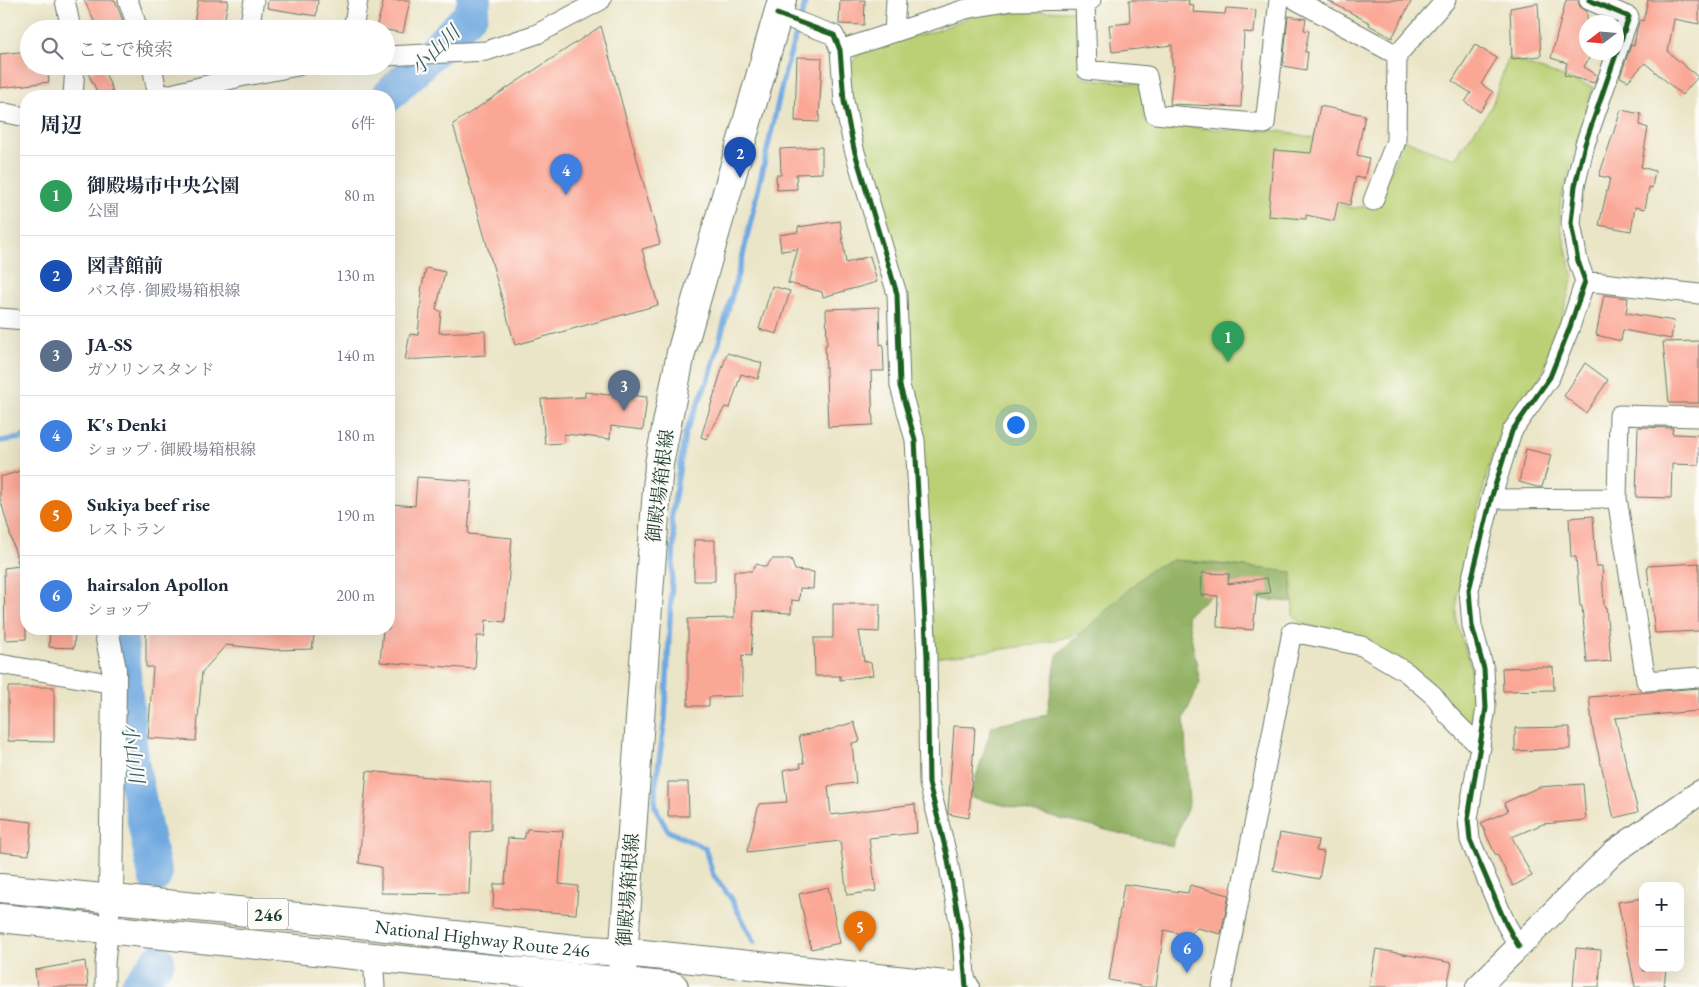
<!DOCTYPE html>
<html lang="ja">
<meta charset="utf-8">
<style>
body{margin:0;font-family:"EB Garamond","Noto Serif JP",serif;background:#f6f6f7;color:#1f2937}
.controls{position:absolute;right:15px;bottom:15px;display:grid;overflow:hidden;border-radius:10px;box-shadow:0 5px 20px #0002}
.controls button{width:45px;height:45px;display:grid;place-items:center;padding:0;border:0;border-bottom:1px solid #e0e1e3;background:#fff;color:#1f2937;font:25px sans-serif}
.compass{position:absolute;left:1579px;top:15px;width:45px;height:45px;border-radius:50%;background:#fff;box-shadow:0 5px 20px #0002;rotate:254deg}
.you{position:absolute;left:1015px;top:424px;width:18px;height:18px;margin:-12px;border:4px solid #fff;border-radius:50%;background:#1a73e8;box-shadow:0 0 0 8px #1a73e833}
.badge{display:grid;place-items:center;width:32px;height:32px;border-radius:50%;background:#b5179e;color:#fff;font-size:16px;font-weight:700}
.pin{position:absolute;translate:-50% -41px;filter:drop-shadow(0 1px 2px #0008)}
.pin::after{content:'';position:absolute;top:26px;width:18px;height:15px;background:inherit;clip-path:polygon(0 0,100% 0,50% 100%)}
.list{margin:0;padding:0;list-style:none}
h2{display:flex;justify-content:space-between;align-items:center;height:65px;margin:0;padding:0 20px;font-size:21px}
h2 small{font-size:16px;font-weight:400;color:#747a83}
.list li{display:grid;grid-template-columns:32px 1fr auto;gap:15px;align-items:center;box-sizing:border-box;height:80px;padding:0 20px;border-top:1px solid #e0e1e3}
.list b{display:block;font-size:19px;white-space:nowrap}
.list p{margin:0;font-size:16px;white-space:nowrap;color:#747a83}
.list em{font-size:16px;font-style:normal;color:#747a83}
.icon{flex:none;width:28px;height:28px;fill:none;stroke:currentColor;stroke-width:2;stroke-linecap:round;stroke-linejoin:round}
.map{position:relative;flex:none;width:1699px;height:987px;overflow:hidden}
.search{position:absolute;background:#fff;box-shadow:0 5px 20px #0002;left:20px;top:20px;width:375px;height:55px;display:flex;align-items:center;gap:12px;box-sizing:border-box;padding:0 18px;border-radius:28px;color:#747a83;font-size:19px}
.panel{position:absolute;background:#fff;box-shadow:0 5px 20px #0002;left:20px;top:90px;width:375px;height:545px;border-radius:20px}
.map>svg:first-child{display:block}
.green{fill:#bbd074;stroke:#6d8654}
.forest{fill:#94b266;stroke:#5a784d}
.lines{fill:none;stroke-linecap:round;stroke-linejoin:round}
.stream{stroke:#70a9e0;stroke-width:5.5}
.river{stroke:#70a9e0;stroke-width:34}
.building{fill:#fba796}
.minor-casing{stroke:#667867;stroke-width:21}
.tertiary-casing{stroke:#667867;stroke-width:26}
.secondary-casing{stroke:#667867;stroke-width:30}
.trunk-casing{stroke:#667867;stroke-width:30}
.minor{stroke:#fff;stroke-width:19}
.tertiary{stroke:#fff;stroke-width:24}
.secondary{stroke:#fff;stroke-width:28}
.trunk{stroke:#fff;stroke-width:28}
.cycleway-casing{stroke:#fdfcf7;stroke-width:8}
.cycleway{stroke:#1b5e20;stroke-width:5}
.labels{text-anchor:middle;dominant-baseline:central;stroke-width:4.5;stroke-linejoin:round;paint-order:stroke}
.shield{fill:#fdfcf7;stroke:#62766e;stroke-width:1}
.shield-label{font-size:18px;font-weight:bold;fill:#1f3d34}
.street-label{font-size:19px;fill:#1f3d34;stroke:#fdfcf7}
.water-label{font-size:20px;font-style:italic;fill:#375d68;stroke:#fdfcf7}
</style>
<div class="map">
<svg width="1699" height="987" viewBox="0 0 1699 987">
<rect width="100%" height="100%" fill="#fdfcf7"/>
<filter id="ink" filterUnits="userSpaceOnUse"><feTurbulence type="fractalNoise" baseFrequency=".02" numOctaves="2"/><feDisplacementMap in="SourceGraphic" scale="10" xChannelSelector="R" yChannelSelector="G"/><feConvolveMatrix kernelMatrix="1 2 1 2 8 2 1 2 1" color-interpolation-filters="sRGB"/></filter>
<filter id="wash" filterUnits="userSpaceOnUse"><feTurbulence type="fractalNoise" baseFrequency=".0096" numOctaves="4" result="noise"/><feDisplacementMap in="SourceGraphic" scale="20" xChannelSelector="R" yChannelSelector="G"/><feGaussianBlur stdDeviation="1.12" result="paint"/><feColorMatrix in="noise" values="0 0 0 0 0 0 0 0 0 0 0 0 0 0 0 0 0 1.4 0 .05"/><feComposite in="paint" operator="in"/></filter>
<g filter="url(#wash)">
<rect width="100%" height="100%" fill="#ebe5c7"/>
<path class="green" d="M1055 11H1081L1080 78 1141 84 1145 122 1213 129 1279 131 1315 138 1314 199 1353 208 1378 205 1403 139 1454 159 1491 108 1508 58 1593 87 1560 203V223L1573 277 1553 348 1541 376 1515 411 1501 432 1489 466 1457 596 1456 620 1474 677 1477 695 1474 723 1466 724 1440 692 1319 629 1300 622 1293 615 1291 572 1202 562 1173 560 1150 570 1097 628 1067 637 1034 645 934 658 923 448 911 389 907 339 860 143 847 70 857 56 881 41 903 39 936 31 976 14Z"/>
<path class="forest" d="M1173 560 1292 572V602L1211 595 1187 615 1200 682 1184 718 1189 804 1172 846 970 797 992 726 1047 715 1057 655 1151 569Z"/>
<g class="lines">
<path class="stream" d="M0 441 21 438 26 433
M754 942 731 898 713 875 705 848 668 831 655 807V789L665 719 674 538 671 520 685 434 710 375 743 255 785 72 806 0"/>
<path class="river" d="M388 96 471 14 474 0
M120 629 132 762 155 876
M137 987 158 961"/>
</g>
<g id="blocks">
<path class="building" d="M84 0H115L126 29H98Z
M198 0H228L223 29H193Z
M268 0H318L316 16 267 8Z
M384 0H410L403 33 386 30V29L376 28Z
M840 0H865L864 25 839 24Z
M1129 0H1189L1188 4 1194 5 1193 12 1225 14 1226 8 1256 10 1254 33 1244 32 1241 107 1170 104 1174 66 1172 65V45L1112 52 1109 25 1130 23Z
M1327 0H1412L1392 38 1369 25 1370 23Z
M1566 0H1578L1580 7 1587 11V55L1590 56 1584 67 1597 75 1594 83 1564 75 1567 63 1551 58Z
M1648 0H1699V24L1674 19 1668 52 1698 77 1682 95 1645 63 1628 81 1620 77 1631 45 1634 46 1637 29 1640 20 1643 21Z
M1538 3 1541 56 1512 59 1510 8Z
M1288 16 1306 19 1304 30 1309 31 1305 52H1308L1306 70 1283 66Z
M601 26 660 244 642 249 658 305 515 345 453 124Z
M1475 45 1497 58 1481 84 1493 92 1480 112 1465 102 1471 93 1452 81Z
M29 51V66H47L49 82 0 88V54Z
M797 57 822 58 819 122 795 121Z
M102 66 113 91 99 96 88 73Z
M1320 106 1365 115 1357 155 1369 158 1364 179 1356 177 1350 205 1338 202 1334 221 1306 215V219L1268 216 1274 150 1311 153Z
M1621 110 1641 114 1640 125 1648 128 1641 167 1655 171 1652 188 1649 187 1645 209 1635 207 1631 231 1599 225 1610 178 1599 176Z
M822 147V173L796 174 797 189 777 190 776 175H781L780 149Z
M840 221 846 263 870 256 877 282 823 297 822 292 788 283 798 249 781 251 779 235 798 232V227Z
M426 268 445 272 436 310 441 311 439 333 485 331 486 355 405 360 410 334 418 335 422 291H421Z
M772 286 790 291 777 334 759 329Z
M1604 295 1628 298 1626 313 1674 321 1671 339 1623 330 1621 341 1596 335Z
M879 307 880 345 883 344 884 371H871L873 425 828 427 825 345H827L826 309Z
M1699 341V403H1669L1663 342Z
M727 353 762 363 758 379 741 374 730 408 725 407 706 439 701 437Z
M1585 363 1608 380 1586 413 1564 396Z
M585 392 609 395V393L647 397 643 430 611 426 610 439 564 434V443L545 444 541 399 585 397Z
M1638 427 1673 428 1672 434 1699 435V465L1672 464 1671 498 1636 497Z
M1526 449 1551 455 1542 487H1537L1519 482Z
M24 470 26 478V639L5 640 4 568 19 566 0 498V477Z
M417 477 472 481 468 534 512 538 505 622 486 620 485 636H477L475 669 380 662 383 629H389V548L392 504 415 506Z
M1593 516 1596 566H1602L1604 607H1606L1611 661 1587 663 1582 606H1580L1576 557H1571L1569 518Z
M694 540H715V581H694Z
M772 559H791L795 570 814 572 813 589 800 588 799 601 792 600 791 613 754 611 751 656 742 655V696L709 697V706H688V619L734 618V571H752L756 564 766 567Z
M1699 563V631L1655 633 1647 566Z
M1202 573 1229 574 1228 584 1267 578 1270 593 1257 594 1253 630 1217 627 1218 596 1201 595Z
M833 604H880L879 632 859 631 864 661 871 663 873 675 840 680V676H815L814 638H833Z
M50 629H75L74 648 49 647Z
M146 629H315L312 649 275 650 226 645 202 672 196 741 148 738 153 667H146Z
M1526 667H1553L1554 690 1503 691 1502 668Z
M8 687H54V742L8 741Z
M1699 688V711L1615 718 1638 812 1614 818 1593 731 1589 697Z
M854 722 860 741 852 743 856 783 828 786 831 815 915 804 917 833 869 838 876 891 847 895 840 841 747 852 759 804 787 802 783 770 801 767 800 763H804L799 736 826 731Z
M954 726 975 727 969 818 948 814V812Z
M1570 727V749L1515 751V728Z
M367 771 491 783V830L471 832 469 894 381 893V867L359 863Z
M668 782H688L689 816H668Z
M1583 784 1586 820 1543 824 1512 837 1532 876 1513 886 1497 854H1495L1481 823 1508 811 1504 803 1539 787Z
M0 818 32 822 29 855 0 852Z
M527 829 563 831 559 884 578 886 576 914 493 908 494 884H505L508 838 524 839Z
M1280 833 1318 840 1316 851 1324 852 1319 879 1273 870Z
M1124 884 1188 893 1190 885 1229 895 1221 934 1197 928 1189 936 1164 930 1156 987H1145L1109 980Z
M828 887 840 943 811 949 799 894Z
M1643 898V971L1666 968 1664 987H1635L1618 902Z
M1576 948 1601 950 1599 987H1573Z
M1376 949 1452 963 1447 987H1369Z
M85 961 88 987H37L35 970Z"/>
</g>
</g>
<g filter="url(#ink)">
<use href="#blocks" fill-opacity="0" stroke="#667867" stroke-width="1"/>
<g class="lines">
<defs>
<path id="minor" d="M65 0 71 29
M128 0 138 29
M1296 0 1397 55
M1085 1 1087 70 1147 76 1155 114 1265 124 1279 0
M777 14 834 35 840 50 844 101 854 149 897 294 900 386 915 440 927 656 929 783 947 855 962 938 966 987
M249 29 254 0
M353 29 358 0
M894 32 896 0
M840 50 966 9 1011 1 1091 0
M386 56 486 51 537 34 601 0
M152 66 158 96
M73 96 75 66
M163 96 240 77 298 66
M0 112 26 117
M1373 201 1396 141 1397 55 1446 0
M1585 281 1699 294
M0 318 26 320
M1699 417 1619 415 1617 498 1646 681 1699 677
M1491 499 1617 498
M0 664 114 684
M1519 947 1506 924 1470 840 1468 819 1486 708 1484 669 1472 626 1469 590 1491 499 1512 431 1550 377 1570 327 1585 281 1578 261 1571 223 1575 186 1585 144 1629 17 1589 0
M373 957 375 987
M105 987V964L111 899
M1222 987 1292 632 1362 646 1406 672 1433 695 1448 715 1481 748"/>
<path id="tertiary" d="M106 629 114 669V684L111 899
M1478 987 1614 852 1699 793"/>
<path id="secondary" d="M621 987 648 606 659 464 681 353 782 0"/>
<g id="trunk">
<path id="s1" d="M0 888 309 918 574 949 624 952 965 987"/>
<path d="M0 918 373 957 674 987"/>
</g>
</defs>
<use href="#minor" class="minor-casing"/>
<use href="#tertiary" class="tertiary-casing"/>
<use href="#secondary" class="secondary-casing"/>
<use href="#trunk" class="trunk-casing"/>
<use href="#minor" class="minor"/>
<use href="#tertiary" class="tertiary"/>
<use href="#secondary" class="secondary"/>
<use href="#trunk" class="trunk"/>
<defs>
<path id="cycleway" d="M777 14 834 35 840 50 844 101 854 149 897 294 900 386 915 440 927 656 929 783 947 855 962 938 966 987
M1519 947 1506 924 1470 840 1468 819 1486 708 1484 669 1472 626 1469 590 1491 499 1512 431 1550 377 1570 327 1585 281 1578 261 1571 223 1575 186 1585 144 1629 17 1589 0"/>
</defs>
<use href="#cycleway" class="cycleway-casing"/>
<use href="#cycleway" class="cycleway"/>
</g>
</g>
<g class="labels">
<rect class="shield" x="248" y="898.5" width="40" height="31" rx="4"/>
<g class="shield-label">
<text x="268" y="914">246</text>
</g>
<g class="street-label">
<text transform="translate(660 486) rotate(-83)">御殿場箱根線</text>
<text transform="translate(628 890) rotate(-86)">御殿場箱根線</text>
<text stroke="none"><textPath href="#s1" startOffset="485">National Highway Route 246</textPath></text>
</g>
<g class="water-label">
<text transform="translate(435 50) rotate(-45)">小山川</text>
<text transform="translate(133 753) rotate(82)">小山川</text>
</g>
</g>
</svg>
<div class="controls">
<button>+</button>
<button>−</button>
</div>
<svg class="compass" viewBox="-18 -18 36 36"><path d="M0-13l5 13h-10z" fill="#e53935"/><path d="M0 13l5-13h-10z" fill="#747a83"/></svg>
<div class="you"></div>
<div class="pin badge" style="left:1228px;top:362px;background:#2e9e5b">1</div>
<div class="pin badge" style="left:740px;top:178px;background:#1a4fb4">2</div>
<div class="pin badge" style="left:624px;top:411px;background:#5c6f8a">3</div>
<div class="pin badge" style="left:566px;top:195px;background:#3f7fe0">4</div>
<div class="pin badge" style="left:860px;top:952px;background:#e8710a">5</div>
<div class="pin badge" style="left:1187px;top:973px;background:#3f7fe0">6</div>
<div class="search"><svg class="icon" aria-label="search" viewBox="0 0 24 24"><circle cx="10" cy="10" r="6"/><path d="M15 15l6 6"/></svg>ここで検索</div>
<section class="panel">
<h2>周辺<small>6件</small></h2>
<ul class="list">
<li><span class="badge" style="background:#2e9e5b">1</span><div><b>御殿場市中央公園</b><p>公園</p></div><em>80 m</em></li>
<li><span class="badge" style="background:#1a4fb4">2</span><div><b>図書館前</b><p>バス停 · 御殿場箱根線</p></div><em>130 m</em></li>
<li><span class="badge" style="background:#5c6f8a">3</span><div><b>JA-SS</b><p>ガソリンスタンド</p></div><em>140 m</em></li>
<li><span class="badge" style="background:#3f7fe0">4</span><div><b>K's Denki</b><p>ショップ · 御殿場箱根線</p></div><em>180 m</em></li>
<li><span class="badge" style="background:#e8710a">5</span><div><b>Sukiya beef rise</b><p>レストラン</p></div><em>190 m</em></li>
<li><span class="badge" style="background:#3f7fe0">6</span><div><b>hairsalon Apollon</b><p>ショップ</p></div><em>200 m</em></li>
</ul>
</section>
</div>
